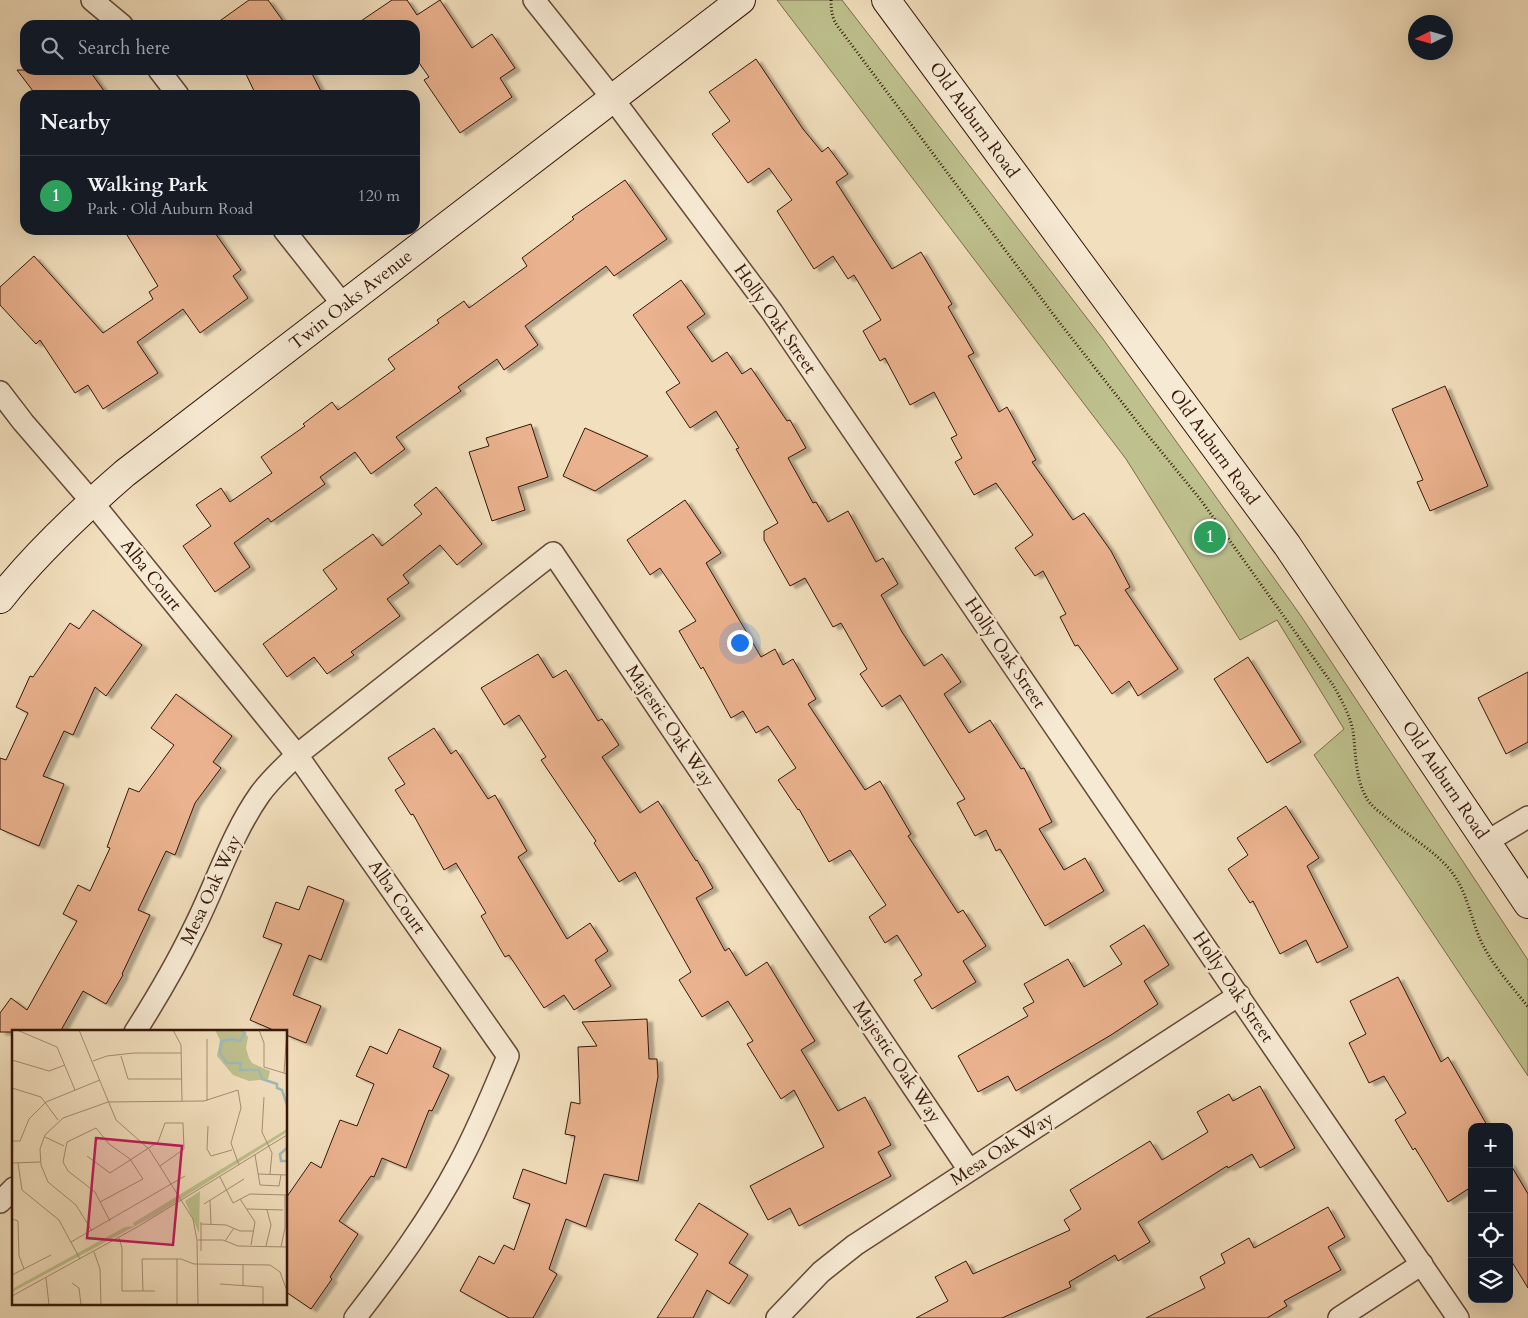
<!DOCTYPE html>
<meta charset="utf-8">
<style>
body{margin:0;font-family:Cardo,serif;background:#20242c;color:#f1f3f6}
.controls{position:absolute;right:15px;bottom:15px;display:grid;overflow:hidden;border-radius:10px;box-shadow:0 5px 20px #0002}
.controls button{width:45px;height:45px;display:grid;place-items:center;padding:0;border:0;border-bottom:1px solid #363941;background:#171b24;color:#f1f3f6;font:25px sans-serif}
.compass{position:absolute;left:1408px;top:15px;width:45px;height:45px;border-radius:50%;background:#171b24;box-shadow:0 5px 20px #0002;rotate:265deg}
.you{position:absolute;left:739px;top:642px;width:18px;height:18px;margin:-12px;border:4px solid #fff;border-radius:50%;background:#1a73e8;box-shadow:0 0 0 8px #1a73e833}
.badge{display:grid;place-items:center;width:32px;height:32px;border-radius:50%;background:#c59692;color:#fff;font-size:16px;font-weight:700}
.pin{position:absolute;translate:-50% -50%;border:2px solid #fff;box-shadow:0 1px 5px #0006}
.list{margin:0;padding:0;list-style:none}
h2{display:flex;justify-content:space-between;align-items:center;height:65px;margin:0;padding:0 20px;font-size:21px}
h2 small{font-size:16px;font-weight:400;color:#9ea1a6}
.list li{display:grid;grid-template-columns:32px 1fr auto;gap:15px;align-items:center;box-sizing:border-box;height:80px;padding:0 20px;border-top:1px solid #363941}
.list b{display:block;font-size:19px;white-space:nowrap}
.list p{margin:0;font-size:16px;white-space:nowrap;color:#9ea1a6}
.list em{font-size:16px;font-style:normal;color:#9ea1a6}
.icon{flex:none;width:28px;height:28px;fill:none;stroke:currentColor;stroke-width:2;stroke-linecap:round;stroke-linejoin:round}
.map{position:relative;flex:none;width:1528px;height:1318px;overflow:hidden}
.search{position:absolute;background:#171b24;box-shadow:0 5px 20px #0002;left:20px;top:20px;width:400px;height:55px;display:flex;align-items:center;gap:12px;box-sizing:border-box;padding:0 18px;border-radius:15px;color:#9ea1a6;font-size:19px}
.panel{position:absolute;background:#171b24;box-shadow:0 5px 20px #0002;left:20px;top:90px;width:400px;height:145px;border-radius:15px}
.map>svg:first-child{display:block}
.green{fill:#bec18e;stroke:#7a6c4c}
.building{fill:#eab28e;stroke:#35170a;filter:url(#shadow)}
.lines{fill:none;stroke-linecap:round;stroke-linejoin:round}
.street-casing{stroke:#644937;stroke-width:24}
.secondary-casing{stroke:#35170a;stroke-width:30}
.path{stroke:#35170a;stroke-width:3;stroke-dasharray:1 2.5;stroke-linecap:butt}
.street{stroke:#f7ead4;stroke-width:21}
.secondary{stroke:#f7ead4;stroke-width:28}
.labels{text-anchor:middle;dominant-baseline:central;stroke-width:5;stroke-linejoin:round;paint-order:stroke}
.street-label{font-size:18px;fill:#35170a;stroke:#f7ead4}
.inset-river{fill:none;stroke:#9ebaba;stroke-width:2.5}
.inset-road{fill:none;stroke:#a68f75;stroke-width:1}
.view{fill:#c2185b;fill-opacity:0.15;stroke:#c2185b;stroke-width:2.5}
.inset-edge{fill:none;stroke:#35170a;stroke-width:2.5}
</style>
<div class="map">
<svg width="1528" height="1318" viewBox="0 0 1528 1318">
<defs>
<filter id="shadow"><feDropShadow dx="5.5" dy="3" stdDeviation="1" flood-color="#0004"/></filter>
</defs>
<rect width="100%" height="100%" fill="#f2dfbd"/>
<filter id="stains"><feTurbulence type="fractalNoise" baseFrequency=".004" numOctaves="4"/><feColorMatrix values="0 0 0 0 .2 0 0 0 0 .09 0 0 0 0 .02 0 0 0 .5 -.17"/></filter>
<radialGradient id="worn" r=".72"><stop offset=".6" stop-color="#630" stop-opacity="0"/><stop offset="1" stop-color="#630" stop-opacity=".3"/></radialGradient>
<path class="green" d="M777 0H842L1103 339 1301 616 1528 960V1076L1314 755 1344 729 1277 620 1240 640 1126 459Z"/>
<path class="building" d="M249 0H268L286 25H214Z
M392 0H407L417 15 440 0 472 48 492 34 515 68 500 78 512 97 460 133 424 80 429 77 415 57V25H355Z
M756 59 803 129 822 152 828 147 848 174 836 182 892 269 921 252 952 304 948 307 974 353 968 356 999 412 1007 407 1036 460 1032 462 1073 520 1084 513 1111 551 1130 587 1125 590 1178 669 1138 696 1129 681 1112 694 1078 645 1075 646 1060 617 1066 614 1043 571 1035 576 1015 548 1033 535 996 483 974 495 955 462 962 458 951 438 957 435 934 392 910 405 885 358 880 361 863 331 881 320 854 275 848 279 833 256 814 269 777 211 792 200 769 168 748 183 712 134 730 121 709 92Z
M17 70H89L107 95H36Z
M244 70H310L323 95H256Z
M625 180 667 239 614 276 606 266 525 326 538 345 504 370 497 359 458 387 461 391 396 437 405 449 371 474 355 452 320 477 325 484 271 522 268 518 234 543 250 567 215 592 183 546 211 526 196 505 221 488 230 502 272 473 261 457 305 426 303 424 332 402 338 410 395 369 388 359 439 323 437 320 464 301 469 308 527 266 522 258 574 219 572 217Z
M124 230H213L241 270 233 276 248 298 200 333 183 309 137 342 158 373 103 409 88 385 75 393 40 340 36 344 0 305V287L34 256 103 333 153 299 149 292 158 286Z
M681 280 705 314 687 327 712 362 727 352 742 374 751 368 787 421 790 420 806 448 788 458 813 503 816 502 828 522 848 511 876 562 883 558 898 584 881 595 902 632 924 666 942 654 961 682 944 694 969 733 990 720 1021 769 1024 768 1052 822 1039 829 1064 870 1085 858 1104 891 1045 926 1000 849 996 851 986 830 975 836 957 803 965 799 900 695 882 707 860 674 867 669 841 623 833 627 805 578 790 586 764 540V531L778 523 736 449 739 448 716 411 690 428 666 392 680 383 633 315Z
M1445 386 1488 486 1430 511 1417 482 1423 480 1392 409Z
M531 424 548 477 518 487 525 510 492 521 469 452 489 446 486 438Z
M585 428 648 456 595 491 563 476Z
M436 487 482 544 457 565 440 545 403 575 409 583 387 599 400 616 351 652 354 655 327 674 314 657 287 677 263 644 337 589 323 570 373 534 382 546 422 514 414 505Z
M685 500 721 553 706 563 761 657 775 649 783 665 793 659 816 699 808 704 865 790 880 781 911 834 908 836 958 913 963 910 986 946 963 961 976 982 932 1009 914 980 922 975 897 935 885 943 869 917 886 905 850 850 829 862 799 809 798 810 778 780 796 768 768 726 756 733 743 711 731 718 703 667 701 669 679 631 696 621 660 568 650 575 627 540Z
M93 610 142 645 106 696 95 687 73 735 64 731 43 776 64 784 39 846 0 829V758L6 760 28 713 16 707 30 676 33 677 70 623 79 629Z
M538 654 553 678 566 670 598 721 602 719 619 745 602 757 640 813 658 801 696 861 697 860 713 888 696 898 725 951 729 948 746 976 767 962 815 1041 801 1050 838 1111 865 1097 891 1145 878 1152 891 1176 799 1226 790 1208 768 1220 750 1186 824 1147 794 1090 781 1099 747 1044 753 1041 728 1001 702 1017 679 980 691 972 635 872 619 882 594 843 596 841 541 760 546 757 519 715 504 725 481 688Z
M1248 657 1301 742 1267 763 1214 679Z
M1528 672V742L1506 754 1478 698Z
M176 694 232 736 213 762 221 768 195 803 175 855 166 851 138 910 150 915 122 974 123 975 106 1004 83 991 60 1032H0V1013L11 998 27 1010 77 921 63 914 78 885 90 891 110 848 107 847 129 788 139 792 174 745 151 728Z
M434 728 451 754 456 750 488 799 495 795 527 851 518 857 567 939 590 923 608 951 595 960 611 986 574 1010 564 995 544 1008 509 955 505 957 481 916 486 913 456 863 444 870 413 814 411 815 395 790 405 784 388 758Z
M1286 806 1319 858 1307 866 1348 947 1317 963 1306 940 1280 954 1253 901 1250 903 1228 869 1248 855 1237 838Z
M308 886 344 900 321 960 309 955 293 995 321 1006 306 1043 286 1035V1032H278L250 1020 282 944 263 937 276 902 299 910Z
M1144 925 1169 965 1144 981 1158 1004 1111 1035 1016 1091 1008 1076 978 1092 958 1056 1028 1016 1023 1008 1034 1002 1024 984 1068 959 1084 987 1122 964 1110 946Z
M1398 977 1441 1062 1448 1057 1488 1127H1472V1195L1468 1189 1448 1202 1415 1148 1413 1150 1395 1120 1406 1113 1384 1076 1369 1083 1349 1043 1366 1034 1350 1001Z
M647 1019 649 1059H657L658 1077 638 1181 604 1174 586 1227 566 1219 549 1269 557 1274 533 1318H509L460 1291 479 1256 494 1264 504 1245 514 1250 530 1204 513 1198 523 1169 566 1184 575 1136 565 1134 571 1102 580 1104 578 1047 597 1046 582 1022Z
M399 1029 441 1048 433 1067 449 1075 432 1111 429 1110 406 1168 382 1158 374 1177 371 1176 339 1221 358 1234 330 1277 332 1279 311 1309 286 1292V1198L311 1162 321 1168 340 1120 357 1126 374 1084 356 1076 370 1046 387 1054Z
M1260 1086 1295 1148 1260 1168 1252 1154 1228 1168 1227 1166 1138 1222 1150 1242 1118 1261 1115 1255 1069 1282 1071 1287 1002 1318H916L948 1301 935 1277 966 1261 973 1274 1070 1230 1064 1220 1081 1209 1070 1190 1150 1141 1162 1160 1208 1132 1197 1112 1229 1094 1233 1101Z
M1509 1162 1528 1194V1288L1509 1257Z
M699 1203 748 1234 729 1263 748 1275 729 1304 707 1290 693 1318H657L698 1254 675 1240Z
M1328 1207 1345 1237 1328 1247 1341 1270 1284 1301 1287 1306 1267 1318H1146L1205 1288 1200 1277 1225 1263 1221 1254 1249 1238 1254 1248Z"/>
<g class="lines">
<defs>
<path id="street" d="M92 0 122 25
M534 0 613 99 772 312 1458 1318
M159 70 178 95
M284 230 344 306
M0 392 23 422 92 502 297 755 508 1056C493 1092 478 1129 459 1164 430 1219 393 1269 355 1318
M1486 842 1528 817
M135 1032C156 999 176 965 193 930 216 885 231 835 260 794 271 779 284 767 297 755L553 553 969 1170
M0 1202 14 1188
M777 1318 821 1272 855 1245 1239 995
M1339 1318 1422 1264"/>
<path id="secondary" d="M886 0 1287 545 1528 904
M0 599C36 553 80 512 125 473L741 0"/>
</defs>
<use href="#street" class="street-casing"/>
<use href="#secondary" class="secondary-casing"/>
<path class="path" d="M831 0C831 11 832 19 839 28L1056 318 1142 428 1200 499 1333 685C1341 699 1350 715 1353 731 1356 753 1355 777 1366 797 1370 805 1378 811 1385 816 1406 835 1438 852 1454 875 1467 894 1471 918 1480 939 1491 964 1511 985 1528 1007"/>
<use href="#street" class="street"/>
<use href="#secondary" class="secondary"/>
</g>
<g class="labels">
<g class="street-label">
<text transform="translate(974 120) rotate(54)">Old Auburn Road</text>
<text transform="translate(351 300) rotate(-38)">Twin Oaks Avenue</text>
<text transform="translate(775 319) rotate(55)">Holly Oak Street</text>
<text transform="translate(1214 447) rotate(54)">Old Auburn Road</text>
<text transform="translate(151 575) rotate(51)">Alba Court</text>
<text transform="translate(1005 653) rotate(56)">Holly Oak Street</text>
<text transform="translate(670 726) rotate(56)">Majestic Oak Way</text>
<text transform="translate(1445 780) rotate(56)">Old Auburn Road</text>
<text transform="translate(211 890) rotate(-65)">Mesa Oak Way</text>
<text transform="translate(397 897) rotate(55)">Alba Court</text>
<text transform="translate(1233 987) rotate(56)">Holly Oak Street</text>
<text transform="translate(897 1062) rotate(56)">Majestic Oak Way</text>
<text transform="translate(1002 1149) rotate(-33)">Mesa Oak Way</text>
</g>
</g>
<g transform="translate(12 1030)">
<rect width="275" height="275" fill="#f2dfbd"/>
<path d="M203 0H231L236 7 234 18 237 28 240 33 258 41 256 49 237 51 221 45 205 26 208 10ZM275 99V102L142 186 0 262 2 258 113 197 122 196 121 193ZM188 161 187 203 173 171Z" fill="#bec18e"/>
<path class="inset-river" d="M229 0 233 3 228 11 220 9 210 11 208 23 215 33H229L228 40H247L250 49 265 54V58L270 60 275 75M275 118 268 124 269 131H275"/>
<path class="inset-road" d="M5 0 45 17 63 60M67 0 104 90 137 119 181 189 185 210 186 275M161 0 169 15 170 71M247 0 252 13V37L275 44M195 9V71M109 26 116 49H170M0 30 37 41 53 35M81 31 95 26 122 23H169M272 43 275 0M0 58 29 67 46 90M252 67 250 102 260 123 258 144M196 96 195 119 199 126 220 120M33 107 52 116M0 111H8L17 89 34 72 88 50M243 125 248 155 267 156 269 145M75 126 98 143 146 112 153 93H171L172 119 148 136M0 133 28 132M6 133 10 160 47 190 68 229M246 144 275 145M208 147 221 173 238 164 275 165M228 169 243 192 239 215M198 170 199 194M88 172 131 149 118 129 97 114 84 98 55 112 51 132 56 141 83 162 98 191M192 174 232 149M235 179 271 180M0 189 6 191 7 226 12 239M189 192V221M189 194 214 195 228 201H242M80 201 64 175 36 152 29 135 28 119 33 105 51 88 96 72 192 71 226 60 229 78 219 113 227 135M107 208 110 218V261H143M186 210H211L226 216 275 217M213 211 222 198M59 212 173 146M254 216 259 195 255 180M269 217 273 198V165M82 222 88 239 89 275M0 245 39 225M34 248 37 275M60 253 67 258 69 275M208 254 251 257V275M231 256V235M131 261 130 229H169L182 234 258 235 268 242 275 261M0 266 127 196 275 105M165 275V229"/>
<path class="view" d="M84 108 170 116 161 215 75 208Z"/>
<rect width="275" height="275" class="inset-edge"/>
</g>
<rect width="100%" height="100%" filter="url(#stains)"/>
<rect width="100%" height="100%" fill="url(#worn)"/>
</svg>
<div class="controls">
<button>+</button>
<button>−</button>
<button><svg class="icon" aria-label="locate" viewBox="0 0 24 24"><circle cx="12" cy="12" r="6"/><path d="M12 2v4M12 18v4M2 12h4M18 12h4"/></svg></button>
<button><svg class="icon" aria-label="layers" viewBox="0 0 24 24"><path d="M12 4l9 5-9 5-9-5zM3 14l9 5 9-5"/></svg></button>
</div>
<svg class="compass" viewBox="-18 -18 36 36"><path d="M0-13l5 13h-10z" fill="#e53935"/><path d="M0 13l5-13h-10z" fill="#9ea1a6"/></svg>
<div class="you"></div>
<div class="pin badge" style="left:1210px;top:537px;background:#2e9e5b">1</div>
<div class="search"><svg class="icon" aria-label="search" viewBox="0 0 24 24"><circle cx="10" cy="10" r="6"/><path d="M15 15l6 6"/></svg>Search here</div>
<section class="panel">
<h2>Nearby<small></small></h2>
<ul class="list">
<li><span class="badge" style="background:#2e9e5b">1</span><div><b>Walking Park</b><p>Park · Old Auburn Road</p></div><em>120 m</em></li>
</ul>
</section>
</div>
